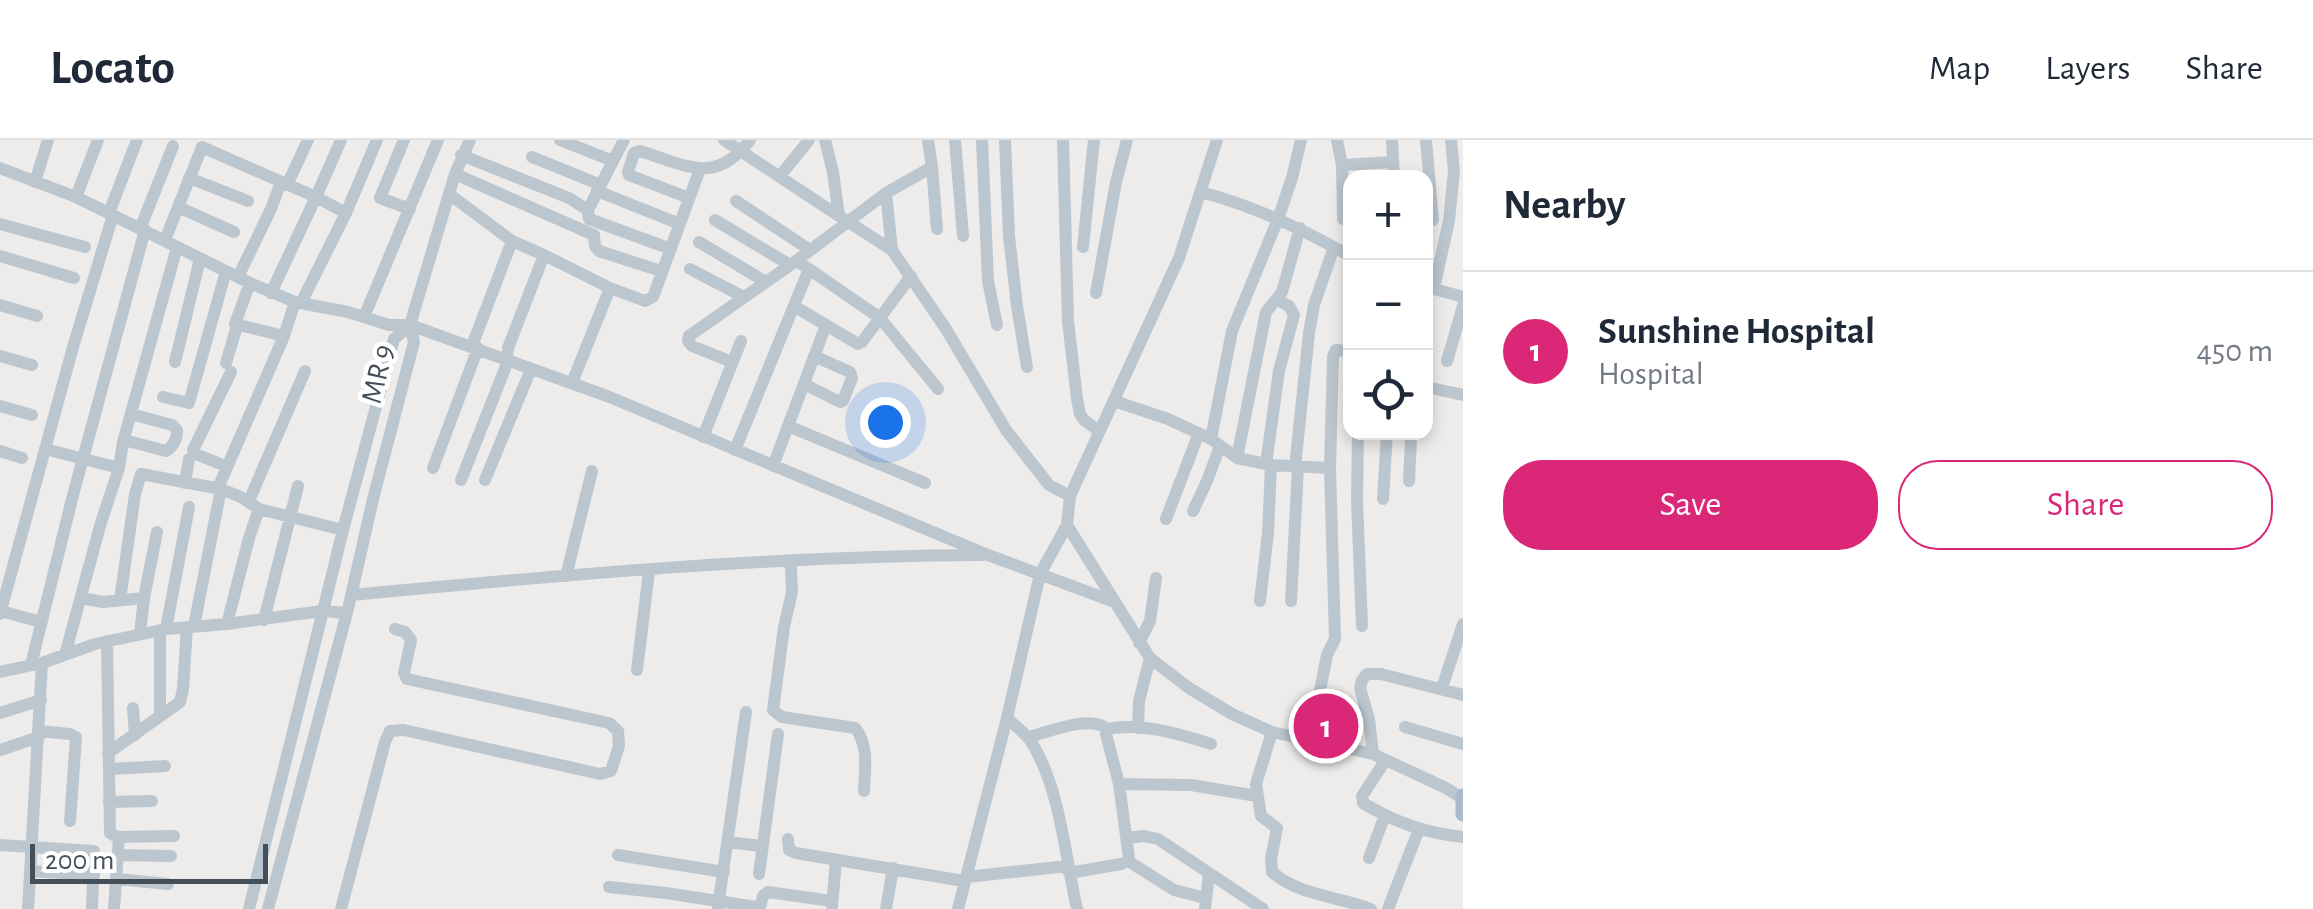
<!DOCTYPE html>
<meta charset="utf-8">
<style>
body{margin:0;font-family:"Alegreya Sans",sans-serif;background:#f6f6f7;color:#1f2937}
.controls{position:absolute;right:30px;top:30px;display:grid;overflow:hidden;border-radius:20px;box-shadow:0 5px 15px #0003}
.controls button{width:90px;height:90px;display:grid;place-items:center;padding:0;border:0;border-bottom:2px solid #e0e1e3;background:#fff;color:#1f2937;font:50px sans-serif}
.scale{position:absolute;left:30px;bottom:25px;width:238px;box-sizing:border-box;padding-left:10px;border:5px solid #444f59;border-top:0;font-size:28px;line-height:35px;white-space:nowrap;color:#444f59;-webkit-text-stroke:8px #fff;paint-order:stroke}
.you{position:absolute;left:885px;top:282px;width:35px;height:35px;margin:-25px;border:8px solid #fff;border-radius:50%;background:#1a73e8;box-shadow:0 0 0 15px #1a73e833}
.badge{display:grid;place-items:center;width:65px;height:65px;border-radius:50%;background:#db2777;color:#fff;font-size:32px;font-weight:700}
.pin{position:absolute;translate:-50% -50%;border:5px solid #fff;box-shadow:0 2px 10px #0006}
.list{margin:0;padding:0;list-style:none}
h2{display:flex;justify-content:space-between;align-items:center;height:130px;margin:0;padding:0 40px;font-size:42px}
h2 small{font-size:32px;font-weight:400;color:#747a83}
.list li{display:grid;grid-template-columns:65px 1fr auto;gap:30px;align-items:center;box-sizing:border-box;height:160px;padding:0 40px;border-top:2px solid #e0e1e3}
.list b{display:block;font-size:38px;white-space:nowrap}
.list p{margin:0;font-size:32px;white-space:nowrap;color:#747a83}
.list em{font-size:32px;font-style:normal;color:#747a83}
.actions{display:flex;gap:20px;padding:30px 40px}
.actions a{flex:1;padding:22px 0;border:2px solid #db2777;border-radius:40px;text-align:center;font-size:35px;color:#db2777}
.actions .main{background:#db2777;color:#fff}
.icon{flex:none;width:55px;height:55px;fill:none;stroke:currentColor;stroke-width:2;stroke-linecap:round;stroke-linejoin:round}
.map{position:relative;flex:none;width:1463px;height:769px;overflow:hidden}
header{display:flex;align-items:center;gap:60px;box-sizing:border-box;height:140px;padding:0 50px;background:#fff;border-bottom:2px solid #e0e1e3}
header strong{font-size:48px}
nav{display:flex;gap:55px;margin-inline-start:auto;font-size:35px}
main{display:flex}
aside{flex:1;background:#fff}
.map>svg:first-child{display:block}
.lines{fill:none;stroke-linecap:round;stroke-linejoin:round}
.minor{stroke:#bcc6ce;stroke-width:12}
.major{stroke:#abbbcb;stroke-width:15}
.labels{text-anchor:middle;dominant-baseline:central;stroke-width:9;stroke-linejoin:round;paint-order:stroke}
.street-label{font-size:30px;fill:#444f59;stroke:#fff}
</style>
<header>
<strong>Locato</strong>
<nav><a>Map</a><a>Layers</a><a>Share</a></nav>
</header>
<main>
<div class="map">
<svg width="1463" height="769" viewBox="0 0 1463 769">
<rect width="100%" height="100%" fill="#eeebeb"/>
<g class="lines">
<path class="minor" d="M341 0 316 57 346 73
M404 0 380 58 410 69
M560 0 613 21 588 70
M724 0 839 76
M825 0 833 32 839 76 892 110
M955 0 963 96
M982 0 988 141 997 185
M1005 0 1009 96 1017 166 1027 227
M1063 0 1068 181 1077 259 1080 274 1084 280 1099 291
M1337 0 1342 25 1343 79 1350 80
M1392 0 1394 38
M1426 0 1433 80
M461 15 569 58 588 70 589 79 671 109
M532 17 601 45
M613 21 624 0
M1342 25 1393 22
M932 27 937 89
M0 28 76 57 250 143 295 162 348 172 389 185H410L607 256 988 415 1115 462 1067 385 1070 356 1049 345 1006 290 946 189 892 110 886 53 932 27 928 0
M455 34 594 95 595 106 599 111 661 131
M780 36 809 0
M189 38 248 61
M35 42 48 0
M287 45 308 0
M597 51 680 84
M1201 52C1254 66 1303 89 1350 116
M449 54 512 101 544 115 508 208 506 226 461 340
M76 57 98 0
M689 58 629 35 628 32 634 13 640 11C686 25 715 46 750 0
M736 61 810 110
M178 67 234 92
M109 73 137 0
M715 80 790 125
M0 84 85 107
M140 89 173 6
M165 100 202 7 316 57 271 153
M699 102 766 142
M1083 107 1094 0
M544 115 610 148
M0 116 74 138
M690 129 744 157
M809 129 880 178 938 249
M238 137 271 69 281 42
M250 143 235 184 284 196
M1427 147 1463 157
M1434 148 1449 81 1454 31 1451 0
M1096 153 1116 42 1127 0
M301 163 346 73 377 0
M0 165 37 176
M794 166 858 204 862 202 911 136
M364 177 438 0
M472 206 512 101
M0 216 32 225
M1447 221 1463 166
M175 222 200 119
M732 222 692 206 688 201 689 196 796 121 886 53
M226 223 237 186
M572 243 610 148 645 161 653 157 700 29
M804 244 840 262 843 261 852 238 850 232 814 216
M1426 247 1463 255
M163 257 189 263 226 131
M1114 261 1168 279 1211 299 1237 318 1271 325 1330 328 1335 499 1327 515 1310 601
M0 266 32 275
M788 286 925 343
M1358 292 1357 361 1362 486
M1406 292 1411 299 1409 341
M703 297 741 201
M1211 299 1232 191 1278 79 1292 38 1301 0
M124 300 166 311C173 307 178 297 177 290L172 285 131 274
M45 309 119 328
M735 310 809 129 796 121
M0 311 22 318
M1237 318 1266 172 1282 152 1300 88
M1266 324 1279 231 1294 175 1289 166 1278 160
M226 326 195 314 193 310 231 232
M773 326 826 185
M1295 327 1309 193 1314 165 1334 107
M433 328 478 208
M1330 328 1333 216 1336 210 1350 211
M485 340 531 229
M185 343 189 319
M218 348 284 196 295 162
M1070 356 1179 118 1217 0
M1383 359 1387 292
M249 361 305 231
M1193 371 1207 341 1220 306
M1166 379 1199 293
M1067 385 1040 434 1007 578C1014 585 1024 592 1030 600 1060 646 1065 716 1077 769
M788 421 791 428 792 452 784 487 773 570 782 577 855 588C869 604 865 631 864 651
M566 436 592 331
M351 455C561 435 771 416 982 415
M81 458 103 462 144 458
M120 460 135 354 141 334 221 349 241 357 259 369 343 390
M1260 461 1268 393 1271 325
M1291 461 1298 327
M1115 462 1150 518 1189 548 1232 574 1272 592 1373 614 1446 648 1463 659
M1 471 41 482
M0 474 73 207 113 75
M264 480 298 346
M227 484 249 398 259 369
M194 486 221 349
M166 489 189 367
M140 493 144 458 157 392
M107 501 110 693 117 697 174 696
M1139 503 1150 481 1156 438
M65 515 100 386 119 328 123 302 177 107
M31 525 72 359 145 90
M637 530 649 431
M0 532 42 523 95 504 166 489 227 484 322 471 347 473
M1442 548 1463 484
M133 568 135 595
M0 573 41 560
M160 576V490
M1405 587 1463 604
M1138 588 1139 561 1150 518
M39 591 70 594 76 597 70 681
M1272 592 1256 644 1261 676 1277 688 1271 719 1272 732C1298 755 1340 757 1371 769
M1029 597C1049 592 1091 574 1107 589
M0 610 39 597
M108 613 180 562 183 549 187 487
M1373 614 1369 579 1360 548 1362 540 1367 534H1381L1463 555
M1385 621 1362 656 1363 663C1396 683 1426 693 1463 697
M110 629 165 626
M1119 644 1191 645 1257 656
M109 662 152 661
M1127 698 1144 696 1158 699 1263 769
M788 699 789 710 796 713 964 741
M728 702 761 706
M0 705 94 711 92 769
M117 715 171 716
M618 715 724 732
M1369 718 1385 675
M1128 721 1174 750 1205 758
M30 731 94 735
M1069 733 1121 724 1128 721 1129 718 1119 644 1106 594 1107 589C1140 582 1180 594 1211 604
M759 734 778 594
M966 737 1068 726
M117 739 168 744
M609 747 666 753 756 767H760L763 756 768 752 832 761
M718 767 746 572
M832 767 836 720
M28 769 42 523
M114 769 119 697
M249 769 343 390 394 199 410 185
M268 769 349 465 373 359 414 202 410 185 455 34 470 0
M341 769 385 602 390 591 404 590 600 634 611 631 619 606 618 591 609 583 407 539 404 533 411 500 405 492 395 489
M886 769 893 728
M958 769 1007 578
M1205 769 1209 733
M1388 769 1419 689"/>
<path class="major" d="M1463 656V674"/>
</g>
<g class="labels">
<g class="street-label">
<text transform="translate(378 234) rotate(-77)">MR 9</text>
</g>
</g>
</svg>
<div class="controls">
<button>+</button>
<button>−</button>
<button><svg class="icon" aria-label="locate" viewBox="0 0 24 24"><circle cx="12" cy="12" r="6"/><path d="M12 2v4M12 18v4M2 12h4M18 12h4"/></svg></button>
</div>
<div class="scale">200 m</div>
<div class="you"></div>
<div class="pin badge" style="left:1326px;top:586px">1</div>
</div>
<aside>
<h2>Nearby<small></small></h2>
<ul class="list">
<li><span class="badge">1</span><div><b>Sunshine Hospital</b><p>Hospital</p></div><em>450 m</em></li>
</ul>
<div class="actions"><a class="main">Save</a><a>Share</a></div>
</aside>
</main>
